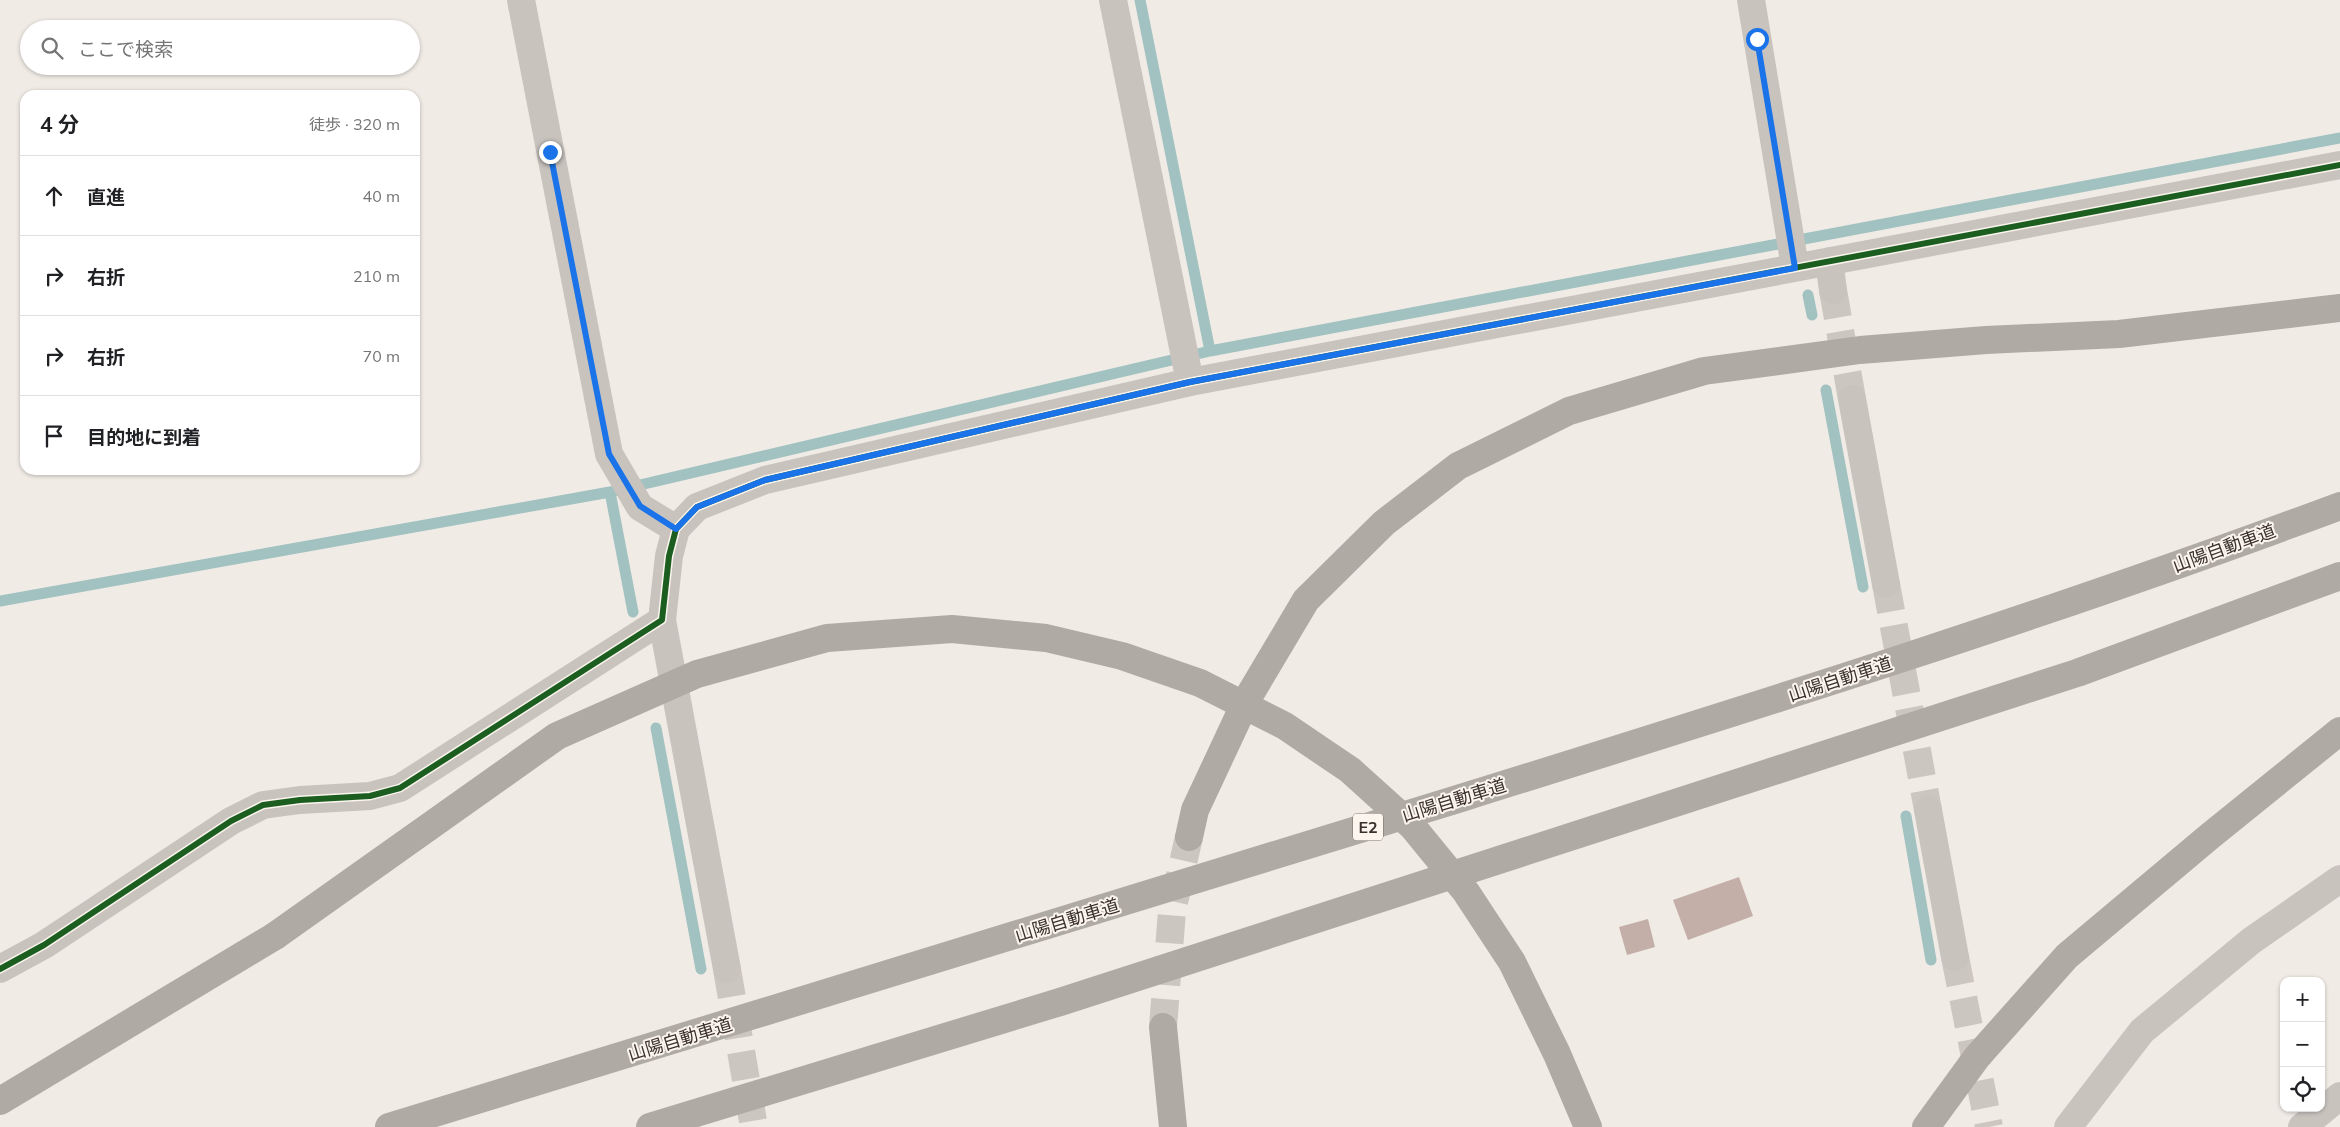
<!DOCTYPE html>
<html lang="ja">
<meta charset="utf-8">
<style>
body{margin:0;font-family:Mulish,"Noto Sans JP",sans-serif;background:#f2f2f2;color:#202124}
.controls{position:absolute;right:15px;bottom:15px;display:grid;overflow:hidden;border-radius:10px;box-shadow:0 1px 4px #0004}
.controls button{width:45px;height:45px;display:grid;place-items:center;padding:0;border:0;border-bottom:1px solid #e0e0e0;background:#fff;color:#202124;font:25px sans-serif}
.stop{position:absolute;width:15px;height:15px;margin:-11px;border:4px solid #1a73e8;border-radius:50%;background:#fff}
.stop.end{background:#1a73e8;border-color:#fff;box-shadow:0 1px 5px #0008}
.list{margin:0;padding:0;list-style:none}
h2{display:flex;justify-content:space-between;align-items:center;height:65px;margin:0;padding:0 20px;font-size:21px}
h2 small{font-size:16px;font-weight:400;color:#757577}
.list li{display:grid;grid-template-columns:32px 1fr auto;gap:15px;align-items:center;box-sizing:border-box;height:80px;padding:0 20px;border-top:1px solid #e0e0e0}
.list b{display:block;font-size:19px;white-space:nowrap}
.list em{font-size:16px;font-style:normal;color:#757577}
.icon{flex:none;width:28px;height:28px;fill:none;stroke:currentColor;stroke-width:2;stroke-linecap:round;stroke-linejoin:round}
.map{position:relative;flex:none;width:2340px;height:1127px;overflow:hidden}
.search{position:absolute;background:#fff;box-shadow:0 1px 4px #0004;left:20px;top:20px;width:400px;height:55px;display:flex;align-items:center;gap:12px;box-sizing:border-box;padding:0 18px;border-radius:28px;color:#757577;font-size:19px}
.panel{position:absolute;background:#fff;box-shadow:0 1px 4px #0004;left:20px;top:90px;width:400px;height:385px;border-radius:15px}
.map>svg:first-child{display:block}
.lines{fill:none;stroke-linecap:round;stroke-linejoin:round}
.stream{stroke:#a1c2c1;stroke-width:11}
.building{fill:#c3afa7}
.minor-tunnel{stroke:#ccc6c0;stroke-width:28;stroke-dasharray:28 14;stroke-linecap:butt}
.highway-tunnel{stroke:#ccc6c0;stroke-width:28;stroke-dasharray:28 14;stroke-linecap:butt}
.minor{stroke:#c9c3be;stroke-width:28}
.highway{stroke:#afaaa4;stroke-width:28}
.highway-bridge{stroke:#afaaa4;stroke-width:28}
.cycleway-casing{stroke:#fbf5ee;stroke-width:9}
.cycleway{stroke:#1b5e20;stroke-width:6}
.route{stroke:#1a73e8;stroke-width:6}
.labels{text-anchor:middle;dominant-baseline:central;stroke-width:4;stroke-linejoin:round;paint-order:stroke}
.shield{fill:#fbf5ee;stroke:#756b66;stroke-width:1}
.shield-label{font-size:16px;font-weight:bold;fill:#3b302b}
.street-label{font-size:18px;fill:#3b302b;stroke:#fbf5ee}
</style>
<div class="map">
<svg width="2340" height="1127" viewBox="0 0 2340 1127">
<rect width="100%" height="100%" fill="#f0ebe5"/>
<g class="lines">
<path class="stream" d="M1140 0 1210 351
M1808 295 1812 315
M1826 390 1863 587
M610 492 633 612
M0 601 610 492 1210 351 2340 138
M656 728 701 969
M1906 816 1931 960"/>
</g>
<path class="building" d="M1739 877 1753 916 1688 940 1673 900Z
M1648 919 1655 947 1627 955 1619 927Z"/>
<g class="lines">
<path class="minor-tunnel" d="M1833 290 1852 399
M1886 584 1928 810
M1955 957 1989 1127
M727 969 754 1127"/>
<path class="highway-tunnel" d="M1163 1027 1172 911 1189 837"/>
<path class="minor" d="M521 0 609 454 640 507 676 529
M1113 0 1190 382
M1751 0 1795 267
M1829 261 1833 290
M1852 399 1886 584
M662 620 727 969
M1928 810 1955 957
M0 969 44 945 231 821 263 805 300 800 370 796 400 788 662 620 669 556 676 529 697 507 765 480 1190 382 2340 165
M2068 1127 2142 1031 2251 941 2340 879
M2302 1127 2340 1096"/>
<path class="highway" d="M1189 837 1195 810 1246 701 1306 600 1384 523 1458 466 1569 411 1704 371 1860 350 1986 340 2119 334 2340 308
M1163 1027 1173 1127
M0 1101 275 936
M389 1127C747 1018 1105 909 1461 798 1756 706 2051 614 2340 506
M650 1127 1060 1002 2077 673 2340 576
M1926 1127 1977 1057 2067 956 2210 836 2340 731"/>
<path class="highway-bridge" d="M275 936 557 736 697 674 827 638 952 629 1046 638 1122 656 1200 683 1285 726 1350 770 1412 826 1466 892 1512 962 1557 1054 1588 1127"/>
<defs>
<path id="cycleway" d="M0 969 44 945 231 821 263 805 300 800 370 796 400 788 662 620 669 556 676 529 697 507 765 480 1190 382 2340 165"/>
</defs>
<use href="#cycleway" class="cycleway-casing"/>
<use href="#cycleway" class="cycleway"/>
</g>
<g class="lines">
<path class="route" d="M550 152 609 454 640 506 676 529 697 507 765 480 1190 382 1795 268 1757 39"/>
</g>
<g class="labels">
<rect class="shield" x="1353" y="813.5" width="30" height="27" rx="4"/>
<g class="shield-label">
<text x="1368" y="827">E2</text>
</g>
<g class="street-label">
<text transform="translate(2224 548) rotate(-20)">山陽自動車道</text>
<text transform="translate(1840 679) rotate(-18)">山陽自動車道</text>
<text transform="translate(1454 800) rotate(-17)">山陽自動車道</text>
<text transform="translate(1067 920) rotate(-17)">山陽自動車道</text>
<text transform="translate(680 1039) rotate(-17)">山陽自動車道</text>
</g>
</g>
</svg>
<div class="controls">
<button>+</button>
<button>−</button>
<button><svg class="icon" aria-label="locate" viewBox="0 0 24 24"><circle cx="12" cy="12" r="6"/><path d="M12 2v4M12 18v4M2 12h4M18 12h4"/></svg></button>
</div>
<div class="stop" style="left:1757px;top:39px"></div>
<div class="stop end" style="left:550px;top:152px"></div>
<div class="search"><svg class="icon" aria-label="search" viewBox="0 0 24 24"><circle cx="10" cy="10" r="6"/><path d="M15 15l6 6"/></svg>ここで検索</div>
<section class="panel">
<h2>4 分<small>徒歩 · 320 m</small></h2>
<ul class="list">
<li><svg class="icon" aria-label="ahead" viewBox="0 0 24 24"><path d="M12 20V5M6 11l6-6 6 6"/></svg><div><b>直進</b></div><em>40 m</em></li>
<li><svg class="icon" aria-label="right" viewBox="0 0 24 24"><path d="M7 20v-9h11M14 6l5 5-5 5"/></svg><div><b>右折</b></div><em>210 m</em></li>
<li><svg class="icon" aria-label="right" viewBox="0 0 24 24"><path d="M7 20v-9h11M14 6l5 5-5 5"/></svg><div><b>右折</b></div><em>70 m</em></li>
<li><svg class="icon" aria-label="arrive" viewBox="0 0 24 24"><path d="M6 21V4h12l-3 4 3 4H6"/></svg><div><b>目的地に到着</b></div></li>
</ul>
</section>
</div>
